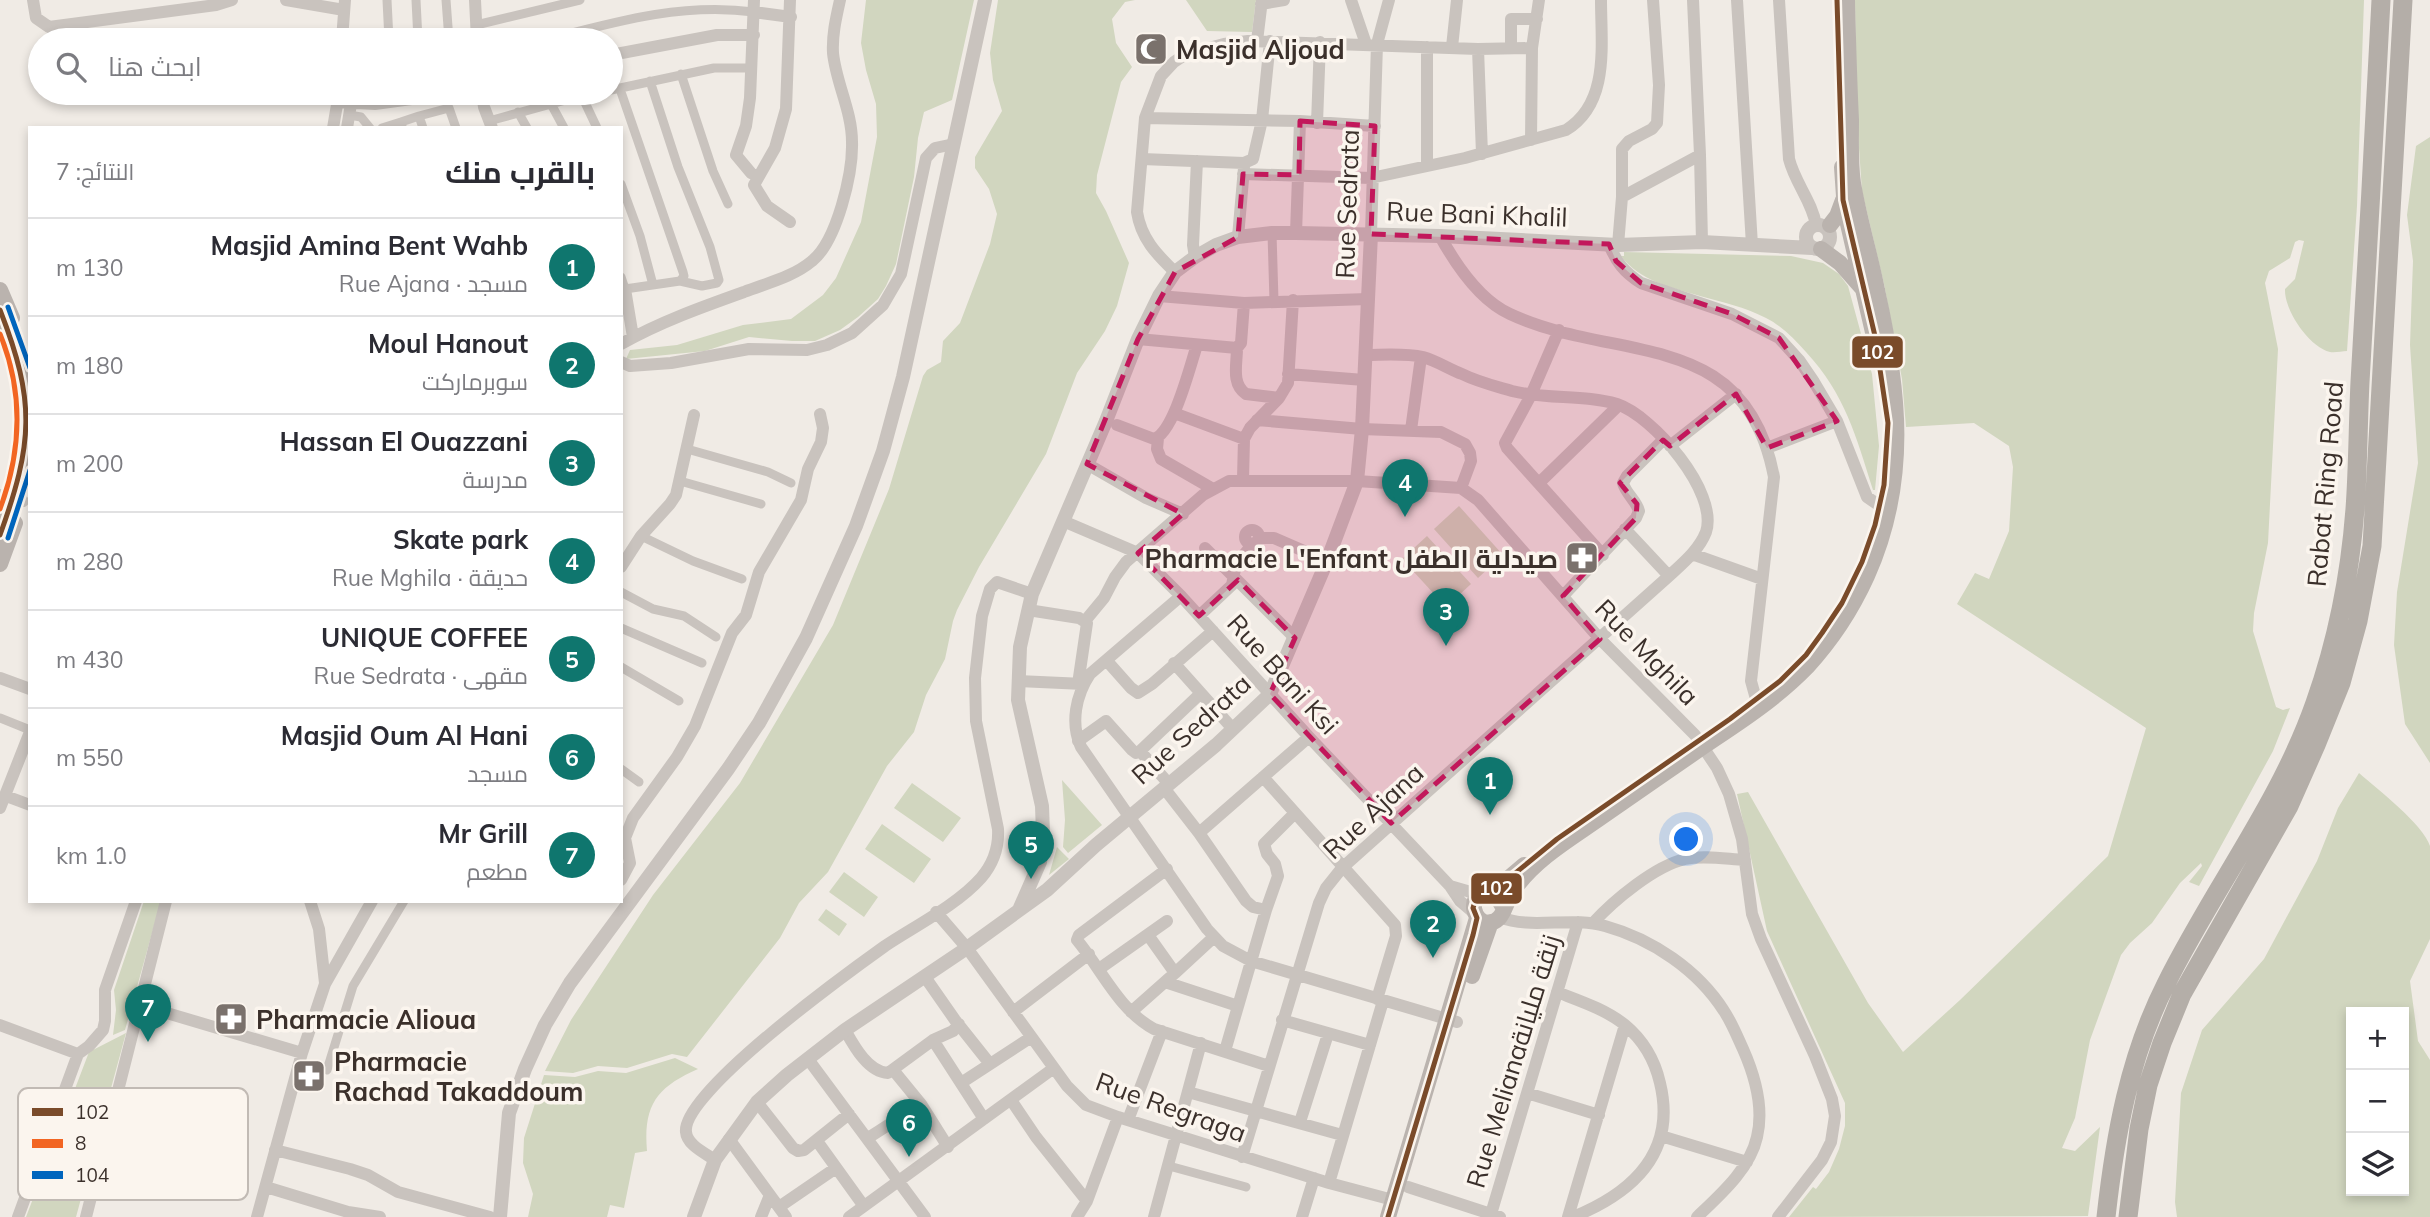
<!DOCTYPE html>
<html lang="ar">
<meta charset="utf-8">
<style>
body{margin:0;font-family:Mulish,Cairo,sans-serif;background:#f7f7f7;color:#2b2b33;direction:rtl}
.controls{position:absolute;right:21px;bottom:21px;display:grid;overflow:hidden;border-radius:0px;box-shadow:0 4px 10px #0003}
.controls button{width:63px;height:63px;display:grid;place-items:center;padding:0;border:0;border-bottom:2px solid #e1e1e2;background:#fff;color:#2b2b33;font:35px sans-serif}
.you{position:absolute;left:1687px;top:840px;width:24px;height:24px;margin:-18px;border:5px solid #fff;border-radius:50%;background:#1a73e8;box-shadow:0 0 0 10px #1a73e833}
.badge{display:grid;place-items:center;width:46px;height:46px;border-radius:50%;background:#0f766e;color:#fff;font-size:23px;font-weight:700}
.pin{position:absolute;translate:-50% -58px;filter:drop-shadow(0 2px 4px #0008)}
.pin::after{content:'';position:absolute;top:37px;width:24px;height:21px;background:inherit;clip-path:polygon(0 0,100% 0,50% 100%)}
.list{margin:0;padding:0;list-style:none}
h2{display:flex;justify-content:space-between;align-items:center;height:91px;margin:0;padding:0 28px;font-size:30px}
h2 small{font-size:23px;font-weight:400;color:#7c7c81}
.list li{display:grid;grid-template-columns:46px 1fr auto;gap:21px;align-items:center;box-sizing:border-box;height:98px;padding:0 28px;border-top:2px solid #e1e1e2}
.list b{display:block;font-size:26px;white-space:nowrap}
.list p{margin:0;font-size:23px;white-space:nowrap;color:#7c7c81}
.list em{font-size:23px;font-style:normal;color:#7c7c81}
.icon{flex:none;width:38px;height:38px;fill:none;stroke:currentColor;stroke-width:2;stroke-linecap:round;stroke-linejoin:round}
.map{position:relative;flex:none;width:2430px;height:1217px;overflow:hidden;direction:ltr}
.search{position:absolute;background:#fff;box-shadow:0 4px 10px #0003;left:28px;top:28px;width:595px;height:77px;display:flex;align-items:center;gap:18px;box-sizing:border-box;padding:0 24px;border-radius:38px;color:#7c7c81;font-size:26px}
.panel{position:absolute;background:#fff;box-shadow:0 4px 10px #0003;left:28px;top:126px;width:595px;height:777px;border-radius:0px;direction:rtl}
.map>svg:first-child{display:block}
.green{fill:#d1d6bf;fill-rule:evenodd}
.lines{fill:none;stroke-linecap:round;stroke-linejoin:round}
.pedestrian{stroke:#c9c3be;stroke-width:9}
.minor{stroke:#c9c3be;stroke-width:12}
.tertiary{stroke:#c9c3be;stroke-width:14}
.secondary{stroke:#bab3ae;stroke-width:16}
.trunk{stroke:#b4aea8;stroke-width:19}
.bus-1-casing{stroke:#fbf5ee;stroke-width:10}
.bus-2-casing{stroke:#fbf5ee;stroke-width:10}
.bus-3-casing{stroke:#fbf5ee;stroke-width:10}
.bus-1{stroke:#7a4b2a;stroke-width:5}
.bus-2{stroke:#f26522;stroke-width:5}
.bus-3{stroke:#0065bd;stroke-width:5}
.marked{fill:#c2185b;fill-opacity:0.2;stroke:#c2185b;stroke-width:5;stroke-dasharray:14 9;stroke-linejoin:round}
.labels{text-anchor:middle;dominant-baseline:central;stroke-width:7;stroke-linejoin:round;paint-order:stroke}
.poi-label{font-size:26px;font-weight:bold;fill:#3b302b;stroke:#fbf5ee;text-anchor:start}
.street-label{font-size:26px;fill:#3b302b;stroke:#fbf5ee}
.key{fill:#fbf5ee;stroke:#c1bab4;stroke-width:2}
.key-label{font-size:19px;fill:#3b302b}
.line-badge{stroke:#fbf5ee;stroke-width:2.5}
.badge-label{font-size:19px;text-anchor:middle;font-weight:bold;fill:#fff}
</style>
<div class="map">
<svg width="2430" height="1217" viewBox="0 0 2430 1217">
<rect width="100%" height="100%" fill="#f0ebe5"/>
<path class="green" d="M866 0H974L952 100 924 112 918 138 914 177 896 264 886 286 878 299 858 317 840 330 815 341H792L749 337 705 351 626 359 630 350 677 345 743 325 791 319 823 295 836 278 861 222 877 137 876 104 866 70 861 43Z
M998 0H1135L1125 2 1112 19 1116 43 1132 67 1121 82 1097 175 1096 193 1106 211 1129 263 1117 306 1105 331 1077 373 1046 454 979 567 957 610 953 621 945 659 926 695 914 732 887 766 828 872 799 903 780 938 687 1057 672 1054 627 1068 598 1066 573 1073 545 1071 571 1020 653 895 740 783 833 625 889 489 923 376 927 370 941 362 943 341 960 323 990 244 997 214 989 189 975 168V157L1002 111 993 80 990 53Z
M1186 0H1256L1252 32 1207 31Z
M1855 0H2364L2357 206 2347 351C2342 351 2335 353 2330 352 2309 347 2284 310 2285 289L2295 279 2304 241 2299 240 2295 242 2290 258 2269 271 2265 283 2278 349 2268 543 2254 613 2253 631 2276 707 2283 710 2290 708 2273 751 2199 886 2189 882 2202 866 2201 863 2180 883 2152 923 2130 943 2121 955 2090 1040 2075 1118 2062 1148 2075 1151 2100 1127 2088 1216 1789 1217 1813 1187 1816 1189 1829 1172 1839 1149 1845 1126V1103L1767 931 1737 794 1748 792 1868 1003 1903 1052 1960 1000 2108 856 2146 728 1957 604 1975 573 1989 579 2009 531 2013 467 2009 446 1974 423 1906 427 1902 379 1884 284 1862 191 1857 120Z
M2430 137V763L2405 724 2394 645 2397 592 2418 463 2410 345 2413 261 2407 215 2416 146Z
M1624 252 1791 256 1823 263 1839 274 1848 286 1872 374 1879 446 1875 490H1873C1856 436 1845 394 1806 352 1794 339 1782 326 1766 318 1745 307 1722 302 1700 296 1670 287 1640 281 1621 256H1624Z
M1459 506 1503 555 1478 578 1434 529Z
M1427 536 1471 584 1446 607 1402 559Z
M2359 773C2377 789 2423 824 2430 846V939L2410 981 2418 1041 2430 1060V1217H2177L2175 1202 2181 1093 2202 1030 2264 959 2317 861 2338 808ZM2351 1012H2404V1191H2351Z
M1062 780 1102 825 1068 853 1063 847 1065 820Z
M912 783 961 818 943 842 894 808Z
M882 824 931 859 914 883 865 849Z
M1057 847 1069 859 1049 875Z
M844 872 878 897 864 917 829 892Z
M144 901H161L125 1030 113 1035 116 1010 114 990Z
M826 909 847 924 839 936 818 920Z
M126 1033 76 1217H26L89 1052Z
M675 1058 698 1069C657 1087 643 1105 647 1151L635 1153 624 1208 610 1205 607 1217H528L533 1194 523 1163 524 1138 544 1075 575 1077 598 1071 626 1073Z"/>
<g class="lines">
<path class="pedestrian" d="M387 0 389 40
M416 0 418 40
M446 0 449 40
M476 25 580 0
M545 40C614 22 683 2 754 12
M681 74 713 171 728 204
M620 89 683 272 684 276 680 281
M611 90 714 68H750
M581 94 597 128
M550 102 564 128
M518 112 527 128
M349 115 361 117 370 128
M419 116 449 108 456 128
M489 121 591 93
M401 122 419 116 423 128
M382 128 401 122 402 125
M621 184 640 236 653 285
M1272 233 1274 301
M621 277 625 289 680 281 702 286 717 283 719 280 710 247 678 167 650 81
M687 449 768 472 791 483
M680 481 761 504
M641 536 693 561 742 579
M621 592 653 609 684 616 716 637
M621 628 702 663
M621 667 679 701
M0 718 30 730
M621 769 639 782
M327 1070 353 986 404 901
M1169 1166 1246 1187"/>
<path class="minor" d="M33 0 36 18 49 27 216 5 232 0
M286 0 344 10
M475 0 477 40
M754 0 750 98 746 126 736 155 751 173 758 176
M790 0 786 109 775 148 754 185 767 206 790 222
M1351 0 1366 44
M1693 0 1700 155 1702 242
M1737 0 1752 245
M1779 0 1789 159C1795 183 1812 201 1816 225
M1261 4 1284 0
M754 12 791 17
M342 40 345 0
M1257 41 1262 0
M1427 47V166
M1452 47 1457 0
M1511 48V19H1537
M1478 49 1482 154
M611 55 717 35H754
M482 93 484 107 492 128
M338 102 375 104 455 93
M1145 118 1300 121 1375 126
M1317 123 1320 42
M333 128 339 93
M347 128 351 104
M1531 140 1532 48 1539 0
M1142 159 1244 163 1253 159 1262 120 1270 41
M1243 174 1371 178 1465 158 1566 130C1610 103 1601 45 1601 0
M1622 197 1700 155
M1296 233 1300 121
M1371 234 1377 44 1389 0
M1440 236C1456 265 1479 300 1510 314 1617 364 1745 325 1774 477L1751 681 1756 699
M1238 237 1244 168
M1609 244C1616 262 1624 272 1641 283L1732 314 1779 338 1799 360 1814 382 1837 421 1867 497 1880 506
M1618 245 1622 197V149L1629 141 1652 129 1657 123 1659 85 1653 0
M1195 257 1193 245 1197 161
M1175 272C1156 254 1141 238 1137 212L1145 118 1161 76 1174 62 1186 54 1224 44 1248 41 1478 49 1532 48
M621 289H625L633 337
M1159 296 1244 303 1368 299
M1559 330 1531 395 1505 443 1507 448 1603 555
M1138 339 1237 348 1241 343 1244 303
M621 344C660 322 702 307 744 292 767 283 793 277 812 261 837 241 853 173 852 142 852 111 836 83 833 53 832 35 836 18 840 0
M1237 348C1237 364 1231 384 1246 394L1279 398
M621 362 630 366 671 363 749 349 807 350 827 345 852 333 883 305 901 274 926 158 935 148 954 144
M1288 374 1364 380
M1174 413 1244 439
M1257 420 1362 429 1441 432 1465 444 1470 453 1471 461 1461 488
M1117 425 1154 439C1174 432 1190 366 1197 345
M1411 430 1421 357
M1158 438 1157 449 1161 459 1213 489
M1670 446 1736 394
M1767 448 1837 421
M1087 464 1146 498 1183 514
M1243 479 1244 439 1250 428 1279 398 1288 383 1293 300
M1539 483 1619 405
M0 495 23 501
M1063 521 1138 553 1181 596 1309 737 1450 886 1460 901 1474 913
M1625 529 1669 576
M1245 537a7 7 0 1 1 14 0a7 7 0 1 1-14 0Z
M1259 538H1274L1327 561
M1205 548 1295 638
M1692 554 1762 579
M621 567 641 536 670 504 676 495 694 415
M1181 596 1090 674C1076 695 1070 723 1081 747L1207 929 1223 946 1251 961 1457 1022
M1563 596 1636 518 1639 511C1636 500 1626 494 1623 483L1627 476 1663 440
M1028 610 1079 618 1087 623 1078 684
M1199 616 1232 585 1236 564 1254 543
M1085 621 1104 598 1115 577 1126 562 1203 495 1229 481H1357L1461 488 1478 500 1600 639 1695 735 1717 768 1729 794 1742 839 1752 914 1761 939 1815 1056 1832 1099 1835 1116 1831 1142 1822 1160 1778 1217
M1107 661 1131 688 1138 693 1152 684 1213 631
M1174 663 1233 729
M0 678 30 689
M1018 681 1084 684
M1078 741 1106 721 1132 750 1136 753 1140 751 1169 784
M1140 751 1200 694
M1263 777 1395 925 1396 936 1377 999
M1164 788 1199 833 1246 901 1253 907 1266 910
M6 796 30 805
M0 808 30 732
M1199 833 1309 737
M1167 869 1079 935 1077 940C1102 970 1119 1010 1154 1029L1269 1066
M621 880 630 863 625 838 633 818 677 757 695 726 732 633 746 615 759 572 801 500 808 469 821 442 823 428 820 414
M1450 886 1481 895
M310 901 319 929 325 983
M936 912 967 948 1067 1086 1086 1105 1118 1117 1329 1183 1393 1200
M1500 917C1530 930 1572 916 1605 926 1652 939 1698 970 1724 1011 1732 1023 1737 1036 1743 1049 1755 1076 1764 1108 1757 1137 1750 1169 1720 1195 1697 1217
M1593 923C1614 900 1655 866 1685 859 1704 855 1726 859 1745 860
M1099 969 1167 921
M1175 973 1214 937
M925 977 955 1020 990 1064
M1165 982 1238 1006
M1557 992C1580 1001 1605 1009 1625 1025 1643 1040 1655 1061 1660 1083 1677 1153 1632 1193 1573 1217
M1013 1012 1089 954
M1131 1012 1175 973 1148 935
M138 1014 160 1011 302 1053
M1282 1020 1370 1045
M0 1025 78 1054
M845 1030C854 1046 868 1072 888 1073L933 1040 953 1031 959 1024
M933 1040 984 1119
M1225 1051 1266 910 1278 876 1275 864 1267 854 1264 844 1294 814
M808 1059 925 1217
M894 1071 921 1104 948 1147
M961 1083 1030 1038
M1188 1092 1342 1135
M1527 1093 1599 1115
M1011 1100 1036 1137 1087 1201
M757 1102 793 1148 798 1151 804 1150 849 1114
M1128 1120 1162 1031
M1300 1122 1328 1034
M1661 1136 1747 1162
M868 1138 921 1104
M729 1139 786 1217
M817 1141 863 1205
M275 1150 350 1169 368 1175 398 1192 490 1217
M1242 1157 1319 903 1326 888 1342 868 1669 576C1683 563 1699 550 1706 532 1719 492 1653 416 1617 404 1584 394 1547 400 1512 391 1495 386 1478 382 1462 374 1449 369 1437 361 1423 357 1405 353 1383 355 1365 355
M715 1160C705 1153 687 1145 686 1132 681 1093 850 971 885 946 915 926 957 905 981 878 993 864 999 847 998 829L976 721 975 678 982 616 990 589 997 582 1032 594
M1329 1183 1383 1001
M266 1187 348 1212 380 1217
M1408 1187 1500 1217
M779 1207 836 1168
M1491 1214 1578 922
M18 1217 78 1054 89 1046 103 1030 105 1021V990L136 901
M86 1217 166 901
M257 1217 302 1053 325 984 372 901
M761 1217 770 1195
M849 1217 1054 1068
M1077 1217 1087 1201 1118 1117
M1154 1217 1201 1043
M1302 1217 1314 1178
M1568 1217 1625 1025"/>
<path class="tertiary" d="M1806 237a12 12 0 1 1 24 0a12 12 0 1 1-24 0Z
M1019 910 1040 862 1043 833 1042 806 1018 700 1020 647 1032 594 1106 421 1138 339 1159 296 1175 272 1195 257 1216 245 1238 237 1272 233H1296L1440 236 1618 245 1702 242 1812 248
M500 1217 509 1113 525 1069 545 1025 570 983 728 769 759 723 806 638 856 526 883 451 903 377 985 0
M694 1217 715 1160 757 1102 787 1075 845 1030 967 948 1047 890 1096 845 1216 745 1270 694 1327 561 1357 481 1362 429 1371 234"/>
<path class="secondary" d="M1842 167 1845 211 1878 354
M1830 225 1837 216 1843 200
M1821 249 1840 263 1862 288
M0 290 12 318
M0 310C39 399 34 447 0 535
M0 564 15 523
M1491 893 1524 865
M1503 907 1496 895 1486 893 1476 898C1468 913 1485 932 1499 918 1505 912 1508 896 1515 888 1538 857 1572 838 1603 816 1638 792 1672 768 1707 744 1742 721 1778 697 1807 667 1831 641 1852 609 1867 576 1910 480 1899 389 1877 290 1870 254 1859 219 1853 183 1850 163 1851 141 1851 120 1849 80 1848 40 1847 0
M1472 976 1491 922
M1388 1217 1477 918"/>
<path class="trunk" d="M2106 1217C2115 1136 2129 1057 2166 984 2213 889 2280 803 2315 703 2337 641 2350 575 2355 509 2358 467 2358 424 2360 382 2368 255 2374 127 2381 0
M2128 1217 2139 1129 2148 1085 2162 1043 2182 994 2289 806 2316 745 2341 683 2358 621 2372 546 2403 0"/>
<defs>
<path id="bus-1" d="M0 310C36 402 33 443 0 535
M1388 1217 1473 935 1477 918 1473 908 1476 898 1491 893 1557 839 1730 719 1780 681 1806 655 1822 633 1842 603 1862 562 1875 525 1884 485 1888 423 1875 336 1843 200 1837 0"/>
<path id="bus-2" d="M0 334C24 393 22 450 0 509"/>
<path id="bus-3" d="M8 307 30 368
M8 538 30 470"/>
</defs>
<use href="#bus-1" class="bus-1-casing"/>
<use href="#bus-2" class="bus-2-casing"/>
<use href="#bus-3" class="bus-3-casing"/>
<use href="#bus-1" class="bus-1"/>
<use href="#bus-2" class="bus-2"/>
<use href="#bus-3" class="bus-3"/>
</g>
<path class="marked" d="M1300 121 1375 126 1371 234 1609 244 1616 261 1641 283 1732 314 1779 338 1837 421 1767 448 1736 394 1670 446 1663 440 1620 483 1637 504 1636 518 1563 596 1600 639 1391 823 1270 694 1295 638 1238 580 1199 616 1138 553 1183 514 1087 464 1138 339 1175 272 1238 237 1243 174 1299 175Z"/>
<defs>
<symbol id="mosque-square" viewBox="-11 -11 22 22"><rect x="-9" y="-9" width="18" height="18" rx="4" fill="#7a716c" stroke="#fbf5ee"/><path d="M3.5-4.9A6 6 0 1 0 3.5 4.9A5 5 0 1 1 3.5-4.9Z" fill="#fff"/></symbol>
<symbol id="pharmacy-square" viewBox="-11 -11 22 22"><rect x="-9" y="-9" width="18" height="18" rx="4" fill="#7a716c" stroke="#fbf5ee"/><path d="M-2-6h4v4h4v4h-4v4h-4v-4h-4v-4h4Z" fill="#fff"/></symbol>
</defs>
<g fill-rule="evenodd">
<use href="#mosque-square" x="1132" y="30" width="38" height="38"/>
<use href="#pharmacy-square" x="1563" y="539" width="38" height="38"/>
<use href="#pharmacy-square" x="212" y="1000" width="38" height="38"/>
<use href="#pharmacy-square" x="290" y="1057" width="38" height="38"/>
</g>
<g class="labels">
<g class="poi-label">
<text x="1176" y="49">Masjid Aljoud</text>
<text x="1558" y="558" text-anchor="end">Pharmacie L'Enfant صيدلية الطفل</text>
<text x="256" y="1019">Pharmacie Alioua</text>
<text x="334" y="1061">Pharmacie<tspan x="334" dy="30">Rachad Takaddoum</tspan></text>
</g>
<g class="street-label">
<text transform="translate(1347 204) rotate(-88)">Rue Sedrata</text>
<text transform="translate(1477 214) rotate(2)">Rue Bani Khalil</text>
<text transform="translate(2325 484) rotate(-85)">Rabat Ring Road</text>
<text transform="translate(1647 652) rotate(46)">Rue Mghila</text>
<text transform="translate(1283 674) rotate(48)">Rue Bani Ksi</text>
<text transform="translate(1191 729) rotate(-42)">Rue Sedrata</text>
<text transform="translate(1373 811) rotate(-43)">Rue Ajana</text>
<text transform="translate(1513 1061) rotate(-73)">Rue Melianaزنقة مليانة</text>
<text transform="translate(1171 1107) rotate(20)">Rue Regraga</text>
</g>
</g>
<rect x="18" y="1088" width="230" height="112" rx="10" class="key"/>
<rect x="32" y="1108" width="31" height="8" fill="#7a4b2a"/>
<rect x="32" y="1139" width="31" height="9" fill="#f26522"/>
<rect x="32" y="1171" width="31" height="8" fill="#0065bd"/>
<g class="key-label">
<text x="75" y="1119">102</text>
<text x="75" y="1150">8</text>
<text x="75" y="1182">104</text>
</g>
<g class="line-badge">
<rect x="1851" y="335" width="53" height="34" rx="7" fill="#7a4b2a"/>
<rect x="1470" y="872" width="53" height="33" rx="7" fill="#7a4b2a"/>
</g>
<g class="badge-label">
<text x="1877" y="359">102</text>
<text x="1496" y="895">102</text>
</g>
</svg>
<div class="controls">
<button>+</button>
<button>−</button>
<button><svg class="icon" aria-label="layers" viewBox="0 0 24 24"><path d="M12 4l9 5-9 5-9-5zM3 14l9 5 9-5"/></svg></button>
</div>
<div class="you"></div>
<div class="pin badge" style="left:1490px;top:815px">1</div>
<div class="pin badge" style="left:1433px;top:958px">2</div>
<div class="pin badge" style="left:1446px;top:646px">3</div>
<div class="pin badge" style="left:1405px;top:517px">4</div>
<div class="pin badge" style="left:1031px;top:879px">5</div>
<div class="pin badge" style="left:909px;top:1157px">6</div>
<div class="pin badge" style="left:148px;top:1042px">7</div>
<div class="search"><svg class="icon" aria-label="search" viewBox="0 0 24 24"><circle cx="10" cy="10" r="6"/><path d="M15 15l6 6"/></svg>ابحث هنا</div>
<section class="panel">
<h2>بالقرب منك<small>النتائج: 7</small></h2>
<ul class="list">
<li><span class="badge">1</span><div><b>Masjid Amina Bent Wahb</b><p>مسجد · Rue Ajana</p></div><em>130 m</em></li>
<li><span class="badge">2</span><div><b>Moul Hanout</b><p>سوبرماركت</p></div><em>180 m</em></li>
<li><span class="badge">3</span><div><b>Hassan El Ouazzani</b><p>مدرسة</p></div><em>200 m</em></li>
<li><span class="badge">4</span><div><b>Skate park</b><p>حديقة · Rue Mghila</p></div><em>280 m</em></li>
<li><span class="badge">5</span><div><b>UNIQUE COFFEE</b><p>مقهى · Rue Sedrata</p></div><em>430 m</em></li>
<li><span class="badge">6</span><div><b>Masjid Oum Al Hani</b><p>مسجد</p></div><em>550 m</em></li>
<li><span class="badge">7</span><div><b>Mr Grill</b><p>مطعم</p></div><em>1.0 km</em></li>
</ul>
</section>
</div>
